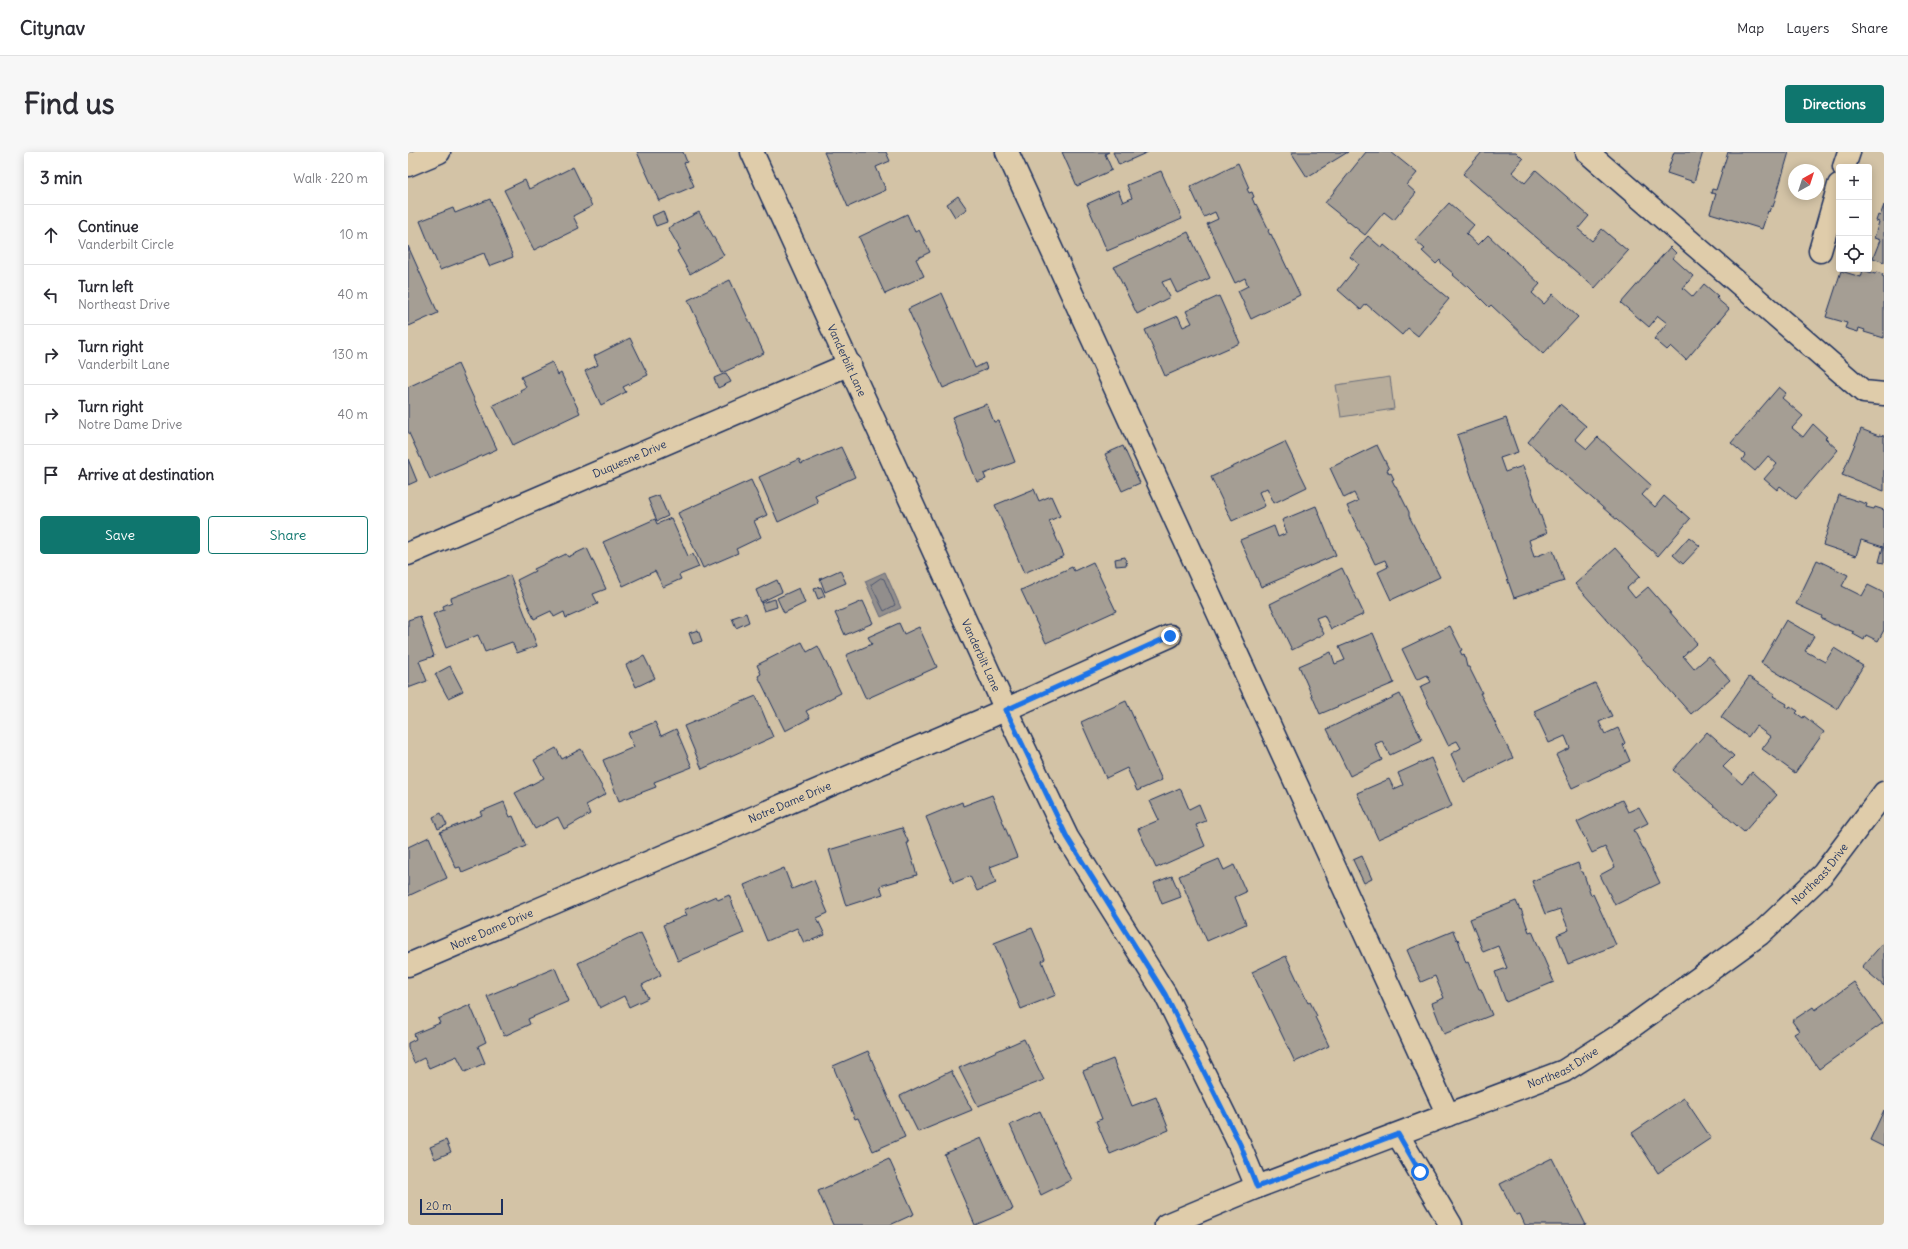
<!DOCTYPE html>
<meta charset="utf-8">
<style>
body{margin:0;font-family:Delius,sans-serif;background:#f7f7f7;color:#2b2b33}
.controls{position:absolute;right:12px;top:12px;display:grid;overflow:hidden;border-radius:4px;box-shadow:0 2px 10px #0003}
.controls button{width:36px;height:36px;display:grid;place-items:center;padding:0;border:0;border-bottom:1px solid #e1e1e2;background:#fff;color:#2b2b33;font:20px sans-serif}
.compass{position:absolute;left:1380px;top:12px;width:36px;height:36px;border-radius:50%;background:#fff;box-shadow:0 2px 10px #0003;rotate:39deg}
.scale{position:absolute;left:12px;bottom:10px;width:83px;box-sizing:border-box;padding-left:4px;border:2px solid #1b2f5e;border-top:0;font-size:11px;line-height:14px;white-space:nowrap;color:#1b2f5e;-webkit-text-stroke:3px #dfccaa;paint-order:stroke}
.stop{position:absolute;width:12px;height:12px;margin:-9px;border:3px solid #1a73e8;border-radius:50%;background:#fff}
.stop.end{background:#1a73e8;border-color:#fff;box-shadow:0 1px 4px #0008}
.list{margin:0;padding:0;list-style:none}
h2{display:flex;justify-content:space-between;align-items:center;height:52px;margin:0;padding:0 16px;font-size:17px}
h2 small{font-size:13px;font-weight:400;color:#7c7c81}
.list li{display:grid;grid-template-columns:26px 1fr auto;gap:12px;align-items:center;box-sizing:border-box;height:60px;padding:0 16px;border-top:1px solid #e1e1e2}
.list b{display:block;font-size:15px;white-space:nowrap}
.list p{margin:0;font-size:13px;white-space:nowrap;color:#7c7c81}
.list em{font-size:13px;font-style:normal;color:#7c7c81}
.actions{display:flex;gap:8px;padding:12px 16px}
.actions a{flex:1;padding:9px 0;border:1px solid #0f766e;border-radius:4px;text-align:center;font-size:14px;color:#0f766e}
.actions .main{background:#0f766e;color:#fff}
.icon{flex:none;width:22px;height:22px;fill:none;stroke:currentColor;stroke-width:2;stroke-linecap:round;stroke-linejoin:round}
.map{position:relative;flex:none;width:1476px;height:1073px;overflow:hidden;border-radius:4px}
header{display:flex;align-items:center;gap:24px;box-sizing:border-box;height:56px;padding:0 20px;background:#fff;border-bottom:1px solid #e1e1e2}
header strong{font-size:19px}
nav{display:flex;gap:22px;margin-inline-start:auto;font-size:14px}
.intro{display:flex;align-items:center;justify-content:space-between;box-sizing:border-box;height:96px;padding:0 24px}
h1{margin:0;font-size:28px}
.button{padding:10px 18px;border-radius:4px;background:#0f766e;color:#fff;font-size:14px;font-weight:700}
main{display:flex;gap:24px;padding:0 24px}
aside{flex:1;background:#fff;border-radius:4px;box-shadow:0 2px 10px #0003}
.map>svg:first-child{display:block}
.green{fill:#b8ad9b;stroke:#6a6e7c}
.water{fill:#928e8c;stroke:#62687a}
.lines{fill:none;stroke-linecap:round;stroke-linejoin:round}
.shore{stroke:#4b5570;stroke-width:1}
.building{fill:#a59e94;stroke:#1b2f5e}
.minor-casing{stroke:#1b2f5e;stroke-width:25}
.minor{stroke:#dfccaa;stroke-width:22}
.route{stroke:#1a73e8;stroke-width:5}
.labels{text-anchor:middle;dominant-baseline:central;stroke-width:3.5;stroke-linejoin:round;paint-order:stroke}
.street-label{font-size:11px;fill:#1b2f5e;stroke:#dfccaa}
</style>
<header>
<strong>Citynav</strong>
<nav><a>Map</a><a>Layers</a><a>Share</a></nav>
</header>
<div class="intro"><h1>Find us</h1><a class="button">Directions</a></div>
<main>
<aside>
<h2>3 min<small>Walk · 220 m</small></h2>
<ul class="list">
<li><svg class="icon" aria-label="ahead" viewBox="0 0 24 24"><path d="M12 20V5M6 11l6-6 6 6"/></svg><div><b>Continue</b><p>Vanderbilt Circle</p></div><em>10 m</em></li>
<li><svg class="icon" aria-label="left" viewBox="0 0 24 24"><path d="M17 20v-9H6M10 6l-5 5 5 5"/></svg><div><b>Turn left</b><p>Northeast Drive</p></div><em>40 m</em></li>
<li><svg class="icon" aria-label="right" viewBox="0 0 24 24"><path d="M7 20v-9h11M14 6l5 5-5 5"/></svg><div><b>Turn right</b><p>Vanderbilt Lane</p></div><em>130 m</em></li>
<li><svg class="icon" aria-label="right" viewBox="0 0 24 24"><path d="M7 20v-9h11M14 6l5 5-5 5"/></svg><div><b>Turn right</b><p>Notre Dame Drive</p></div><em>40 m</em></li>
<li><svg class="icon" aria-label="arrive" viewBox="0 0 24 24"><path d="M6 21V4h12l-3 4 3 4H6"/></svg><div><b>Arrive at destination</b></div></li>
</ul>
<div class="actions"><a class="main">Save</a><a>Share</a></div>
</aside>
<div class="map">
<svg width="1476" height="1073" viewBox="0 0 1476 1073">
<rect width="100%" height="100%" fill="#d3c3a6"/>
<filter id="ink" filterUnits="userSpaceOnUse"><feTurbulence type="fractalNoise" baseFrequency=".025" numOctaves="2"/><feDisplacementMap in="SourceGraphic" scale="8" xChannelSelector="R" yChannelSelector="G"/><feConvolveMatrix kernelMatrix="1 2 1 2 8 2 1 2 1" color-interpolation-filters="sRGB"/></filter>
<g filter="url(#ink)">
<path class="green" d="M982 225 986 257 933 265 928 233Z"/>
<path class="water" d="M477 420 493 456 473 465 457 429Z"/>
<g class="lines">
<path class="shore" d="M473 426 476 427 487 453 476 459 463 433Z"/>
</g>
<path class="building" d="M229 0H275L279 10 276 11 286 34 251 49Z
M416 0H478L482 9 468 15 478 38 440 55Z
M654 0H701L697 2 704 18 669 34Z
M705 0H740L711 13Z
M883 0H940L899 25Z
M958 0H983L1009 21 999 33 1008 41 986 68 976 60 957 83 917 51Z
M1074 0H1108L1115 7 1104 20 1117 31 1128 18 1181 64 1170 77 1184 89 1194 77 1220 99 1187 136 1055 22Z
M1266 0H1295L1286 30 1259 21Z
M1320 0H1381L1365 55 1363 54 1361 60 1360 59 1354 77 1302 61 1308 42 1303 41 1304 37 1308 38Z
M830 11 841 36 839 37 841 41 844 40 846 45 844 46 847 53 848 52 861 78 860 79 862 83 863 82 892 143 843 167 830 139 840 134 837 126 827 131 799 72 810 67 807 60 796 65 782 35Z
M165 15 184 54 165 64 171 76 126 98 96 38 117 28 121 37Z
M753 19 774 67 699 99 679 52 710 38 715 50 724 46 719 33Z
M550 44 559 57 547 65 539 52Z
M82 47 105 105 81 114 76 101 32 118 12 69 45 56 47 61Z
M1041 51 1066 73 1058 82 1070 93 1080 83 1132 132 1124 141 1136 152 1145 142 1170 165 1135 202 1083 153 1081 155 1060 134 1059 135 1045 123 1046 122 1034 112 1032 108 1028 112 1014 99 1017 97 1007 88Z
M1476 53V110L1465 106 1472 88 1466 86 1471 70 1468 69 1470 63 1472 64Z
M255 59 259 70 248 74 244 64Z
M291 60 316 103 282 122 269 99 272 97 260 76Z
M499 62 507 80 511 78 522 100 508 107 516 124 477 142 451 85Z
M780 80 802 126 769 141 762 127 754 130 762 145 729 162 706 115Z
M960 84 974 96 976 93 1041 147 1010 184 1000 176 994 183 958 152 953 158 930 138 951 112 942 105Z
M0 94 30 161 1 174 0 171Z
M1262 95 1268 101 1265 106 1285 124 1275 136 1285 145 1296 132 1310 144 1308 146 1321 157 1278 208 1263 194 1259 198 1246 187 1259 171 1250 164 1241 175 1213 151Z
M1455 118 1467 122 1468 120 1475 122 1474 124 1476 125V186L1456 180 1457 178 1451 176 1450 180 1437 176 1439 171 1418 165 1433 119 1453 125Z
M322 128 356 201 314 221 280 148Z
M534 141 567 216 577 211 579 217 535 236 500 157Z
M811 144 832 191 757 224 737 178 770 164 775 175 784 171 778 159Z
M222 186 240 223 215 235 218 240 193 253 177 219 190 213 186 204Z
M144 210 150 223 153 221 172 261 105 293 85 253 113 240 112 238 118 235 113 225Z
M50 212 89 297 22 327 0 279V235Z
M318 221 323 230 310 236 306 226Z
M1371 235 1378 241 1374 246 1395 264 1384 276 1395 285 1405 272 1419 285 1417 286 1430 298 1388 347 1372 334 1369 338 1356 327 1369 312 1360 304 1347 319 1334 308 1337 303 1323 291Z
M579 252 586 270 591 269 607 310 576 322 578 327 569 330 544 265Z
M1152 252 1178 274 1167 287 1179 297 1190 285 1243 333 1234 343 1247 355 1256 344 1282 367 1250 404 1120 290Z
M1098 266 1110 300 1092 306 1097 320 1115 314 1139 381 1121 388 1126 405 1145 398 1156 429 1106 446 1049 283Z
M1453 277 1471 284V283L1476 284V339L1434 323Z
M877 290 899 335 866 351 859 336 851 340 857 354 824 369 803 325Z
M969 293 981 317 979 318 981 322 983 321 986 327 984 328 987 334H988L1001 360V364L1032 425 983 448 970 420 980 415 977 408 967 412 939 354 950 349 946 341 936 346 922 316Z
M715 294 732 331 714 339 697 302Z
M433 295 447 325 407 343 410 351 370 370 351 325 391 307 393 312Z
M0 307 9 329 0 333Z
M343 328 359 363 346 369 353 385 328 397 330 401 295 416 270 361Z
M626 337 631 349 643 344 652 364 641 369 656 404 616 421 587 353Z
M251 343 260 364 249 369 240 347Z
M1431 343 1459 352 1458 355 1466 357 1467 355 1476 358V411L1471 410 1475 395 1453 388 1448 404 1415 393Z
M908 354 928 403 853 435 832 388 866 374 870 385 879 381 874 368Z
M263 366 280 404 285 402 291 415 271 423 273 427 255 435 247 419 215 434 195 390 247 367 249 372Z
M1281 385 1292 394 1275 412 1265 403Z
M179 396 198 437 185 442 190 452 158 466 156 460 146 465 143 459 126 467 109 428 127 419 126 417 158 402 160 405Z
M1207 396 1232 424 1219 436 1227 446 1240 435 1289 491 1275 504 1286 517 1301 504 1322 528 1283 562 1167 432Z
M717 405 719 413 708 414 707 407Z
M1409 408 1440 423 1434 434 1454 444 1460 433 1476 441V478L1470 489 1458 483 1456 488 1445 482 1446 480 1430 474 1431 473H1426L1413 466 1414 464 1388 452Z
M685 410 708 459 638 491 613 438 664 415 666 419Z
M934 416 956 462 923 477 916 463 908 466 916 482 884 498 862 452Z
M432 418 438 431 417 440 412 427Z
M102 423 129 494 109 501 104 490 77 500 70 483 38 496 25 462 36 458 35 454 44 450 43 446Z
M369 428 374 440 353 450 348 438Z
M413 435 417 444 410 447 406 437Z
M391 436 397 451 376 461 369 446Z
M367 447 369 455 356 459 353 451Z
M455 449 465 471 437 483 427 461Z
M338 461 341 470 328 476 324 466Z
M12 464 26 504 11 509 19 529 0 536V468Z
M1378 468 1406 484 1397 499 1417 510 1426 496 1455 514 1429 557 1353 511Z
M491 471 496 482 511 475 529 515 458 547 438 503 464 492 460 485Z
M1042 474 1054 498 1052 499 1054 503 1056 502 1059 515H1061L1074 541H1072L1105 606 1056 630 1043 602 1053 596 1049 589 1040 593 1012 535 1023 530 1019 523 1009 528 994 497Z
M290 478 294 489 285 492 281 481Z
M965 481 986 531 912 562 891 514 923 500 927 512 937 508 931 495Z
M394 490 399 500 410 494 433 541 398 559 402 566 377 579 350 524 353 522 349 513Z
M236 504 247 526 228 535 218 513Z
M42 514 55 539 40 546 27 522Z
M1341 525 1367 542 1365 544 1379 552 1378 554 1381 556 1382 554 1390 559 1388 561 1395 566 1396 564 1416 580 1387 621 1354 597 1363 585 1348 574 1340 585 1313 565Z
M1187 531 1204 564 1191 570 1197 582 1210 576 1217 591 1215 593 1222 609 1164 636 1148 603 1162 596 1157 584 1141 591 1126 559Z
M992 542 1014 588 982 603 974 589 967 592 974 608 942 624 919 577Z
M348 544 365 585 294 617 276 574Z
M718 549 754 628 729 639 719 616 698 626 673 570Z
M247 570 253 584 268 577 284 615 246 630 248 635 211 649 195 608 226 595 220 581Z
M1299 580 1326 604 1315 615 1334 632 1344 620 1369 643 1336 680 1265 618Z
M148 596 154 607 173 597 198 642 178 653 182 662 156 677 150 665 127 677 107 641 136 626 126 608Z
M1023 606 1044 654 970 687 949 641 981 627 986 637 995 633 990 621Z
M772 636 781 657 791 652 798 669 788 673 797 694 748 716 730 677 751 668 742 649Z
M584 643 609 705 582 715 588 731 569 739 562 724 545 731 518 665 554 650 555 654Z
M1214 648 1220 660 1231 655 1240 671 1226 678 1252 731 1207 753 1192 723 1207 715 1197 695 1184 701 1169 670Z
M96 650 102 665 105 664 118 694 54 721 52 715 48 716 32 680 74 663 72 660Z
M33 661 39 673 30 677 25 665Z
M494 676 501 691H499L509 723 472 734 475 742 438 754 421 698Z
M21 685 39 726 0 744V695Z
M954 704 964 727 956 731 945 708Z
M811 707 816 718 826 713 838 740 827 745 838 772 799 789 771 724Z
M1170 711 1173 720H1175L1183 743 1185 742 1208 793 1160 812 1149 783 1161 778 1152 757 1137 762 1124 729Z
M376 716 384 737 406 728 420 761 409 766 417 783 396 791 389 776 359 789 336 733Z
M764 724 773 745 754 752 746 731Z
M321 743 336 781 270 809 255 773 279 763 276 758 308 744 310 748Z
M1108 749 1112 758 1113 757 1121 780 1124 779 1146 830 1098 850 1087 820 1099 816 1090 794 1075 800 1062 767Z
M624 776 637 807 634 809 648 843 613 857 586 791Z
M1045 779 1049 788 1050 787 1058 811 1060 810 1071 837H1073L1084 863 1036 882 1024 851 1036 846 1027 824 1013 830 999 798Z
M233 781 253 823 234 833 240 846 221 855 216 844 192 856 170 811Z
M1476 790V834L1454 815Z
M878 804 900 851 902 850 909 864 907 865 921 894 887 910 844 820Z
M147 816 161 849 120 867 122 872 96 884 79 844Z
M1446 830 1475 871 1411 917 1386 882 1391 879 1384 869 1405 855 1407 858Z
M62 853 78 890 70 894 77 911 57 920 49 904 21 916 16 906 6 911 0 896V891L8 887 6 882 32 871 30 867Z
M616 887 636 928 570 954 551 916Z
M460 899 497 985 465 999 450 966 447 967 425 914Z
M705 907 724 954 748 945 761 978 702 1002 688 969 694 967 675 919Z
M543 919 564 958 510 980 492 944Z
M1276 946 1303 986 1250 1021 1224 981Z
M1476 958V995L1462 988Z
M632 959 663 1028 633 1043 602 973Z
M573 986 605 1057 567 1073 536 1002Z
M38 988 43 1000 27 1007 22 995Z
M1144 1006 1178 1073H1117L1112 1062 1108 1063 1092 1032Z
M481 1007 506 1062 482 1073H425L410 1039Z"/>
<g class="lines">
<defs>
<g id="minor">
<path id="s1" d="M344 0 598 558 659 685 757 842 831 992 849 1035"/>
<path d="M599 0 1040 963"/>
<path d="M1179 0 1456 240 1476 242"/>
<path d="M0 13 31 0"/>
<path d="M1436 15 1441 0"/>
<path d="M1412 99 1431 33"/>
<path id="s2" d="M0 402 442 212"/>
<path id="s3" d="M0 813 572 569 762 484"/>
<path d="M990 983 1043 1073"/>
<path id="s4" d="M758 1073 849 1035 1156 919 1215 881 1352 782 1415 722 1476 641"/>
</g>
</defs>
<use href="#minor" class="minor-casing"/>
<use href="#minor" class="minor"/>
</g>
</g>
<g class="lines" filter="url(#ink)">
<path class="route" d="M762 484 598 558 659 685 757 842 832 992 849 1035 990 982 1012 1020"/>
</g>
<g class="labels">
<g class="street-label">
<text stroke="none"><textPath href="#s1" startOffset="229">Vanderbilt Lane</textPath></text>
<text stroke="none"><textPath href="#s2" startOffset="241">Duquesne Drive</textPath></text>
<text stroke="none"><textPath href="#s1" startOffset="553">Vanderbilt Lane</textPath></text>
<text stroke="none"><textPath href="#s3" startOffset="415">Notre Dame Drive</textPath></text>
<text stroke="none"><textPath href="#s4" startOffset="751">Northeast Drive</textPath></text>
<text stroke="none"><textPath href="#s3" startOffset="91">Notre Dame Drive</textPath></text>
<text stroke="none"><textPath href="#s4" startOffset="427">Northeast Drive</textPath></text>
</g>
</g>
</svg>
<div class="controls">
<button>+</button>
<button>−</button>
<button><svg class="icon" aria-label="locate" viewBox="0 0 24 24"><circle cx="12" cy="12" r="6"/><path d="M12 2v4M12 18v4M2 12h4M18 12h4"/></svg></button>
</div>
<svg class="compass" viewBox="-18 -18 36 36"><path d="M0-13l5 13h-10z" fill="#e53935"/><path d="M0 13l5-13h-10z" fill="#7c7c81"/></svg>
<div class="scale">20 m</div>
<div class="stop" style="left:1012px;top:1020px"></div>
<div class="stop end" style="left:762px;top:484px"></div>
</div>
</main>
